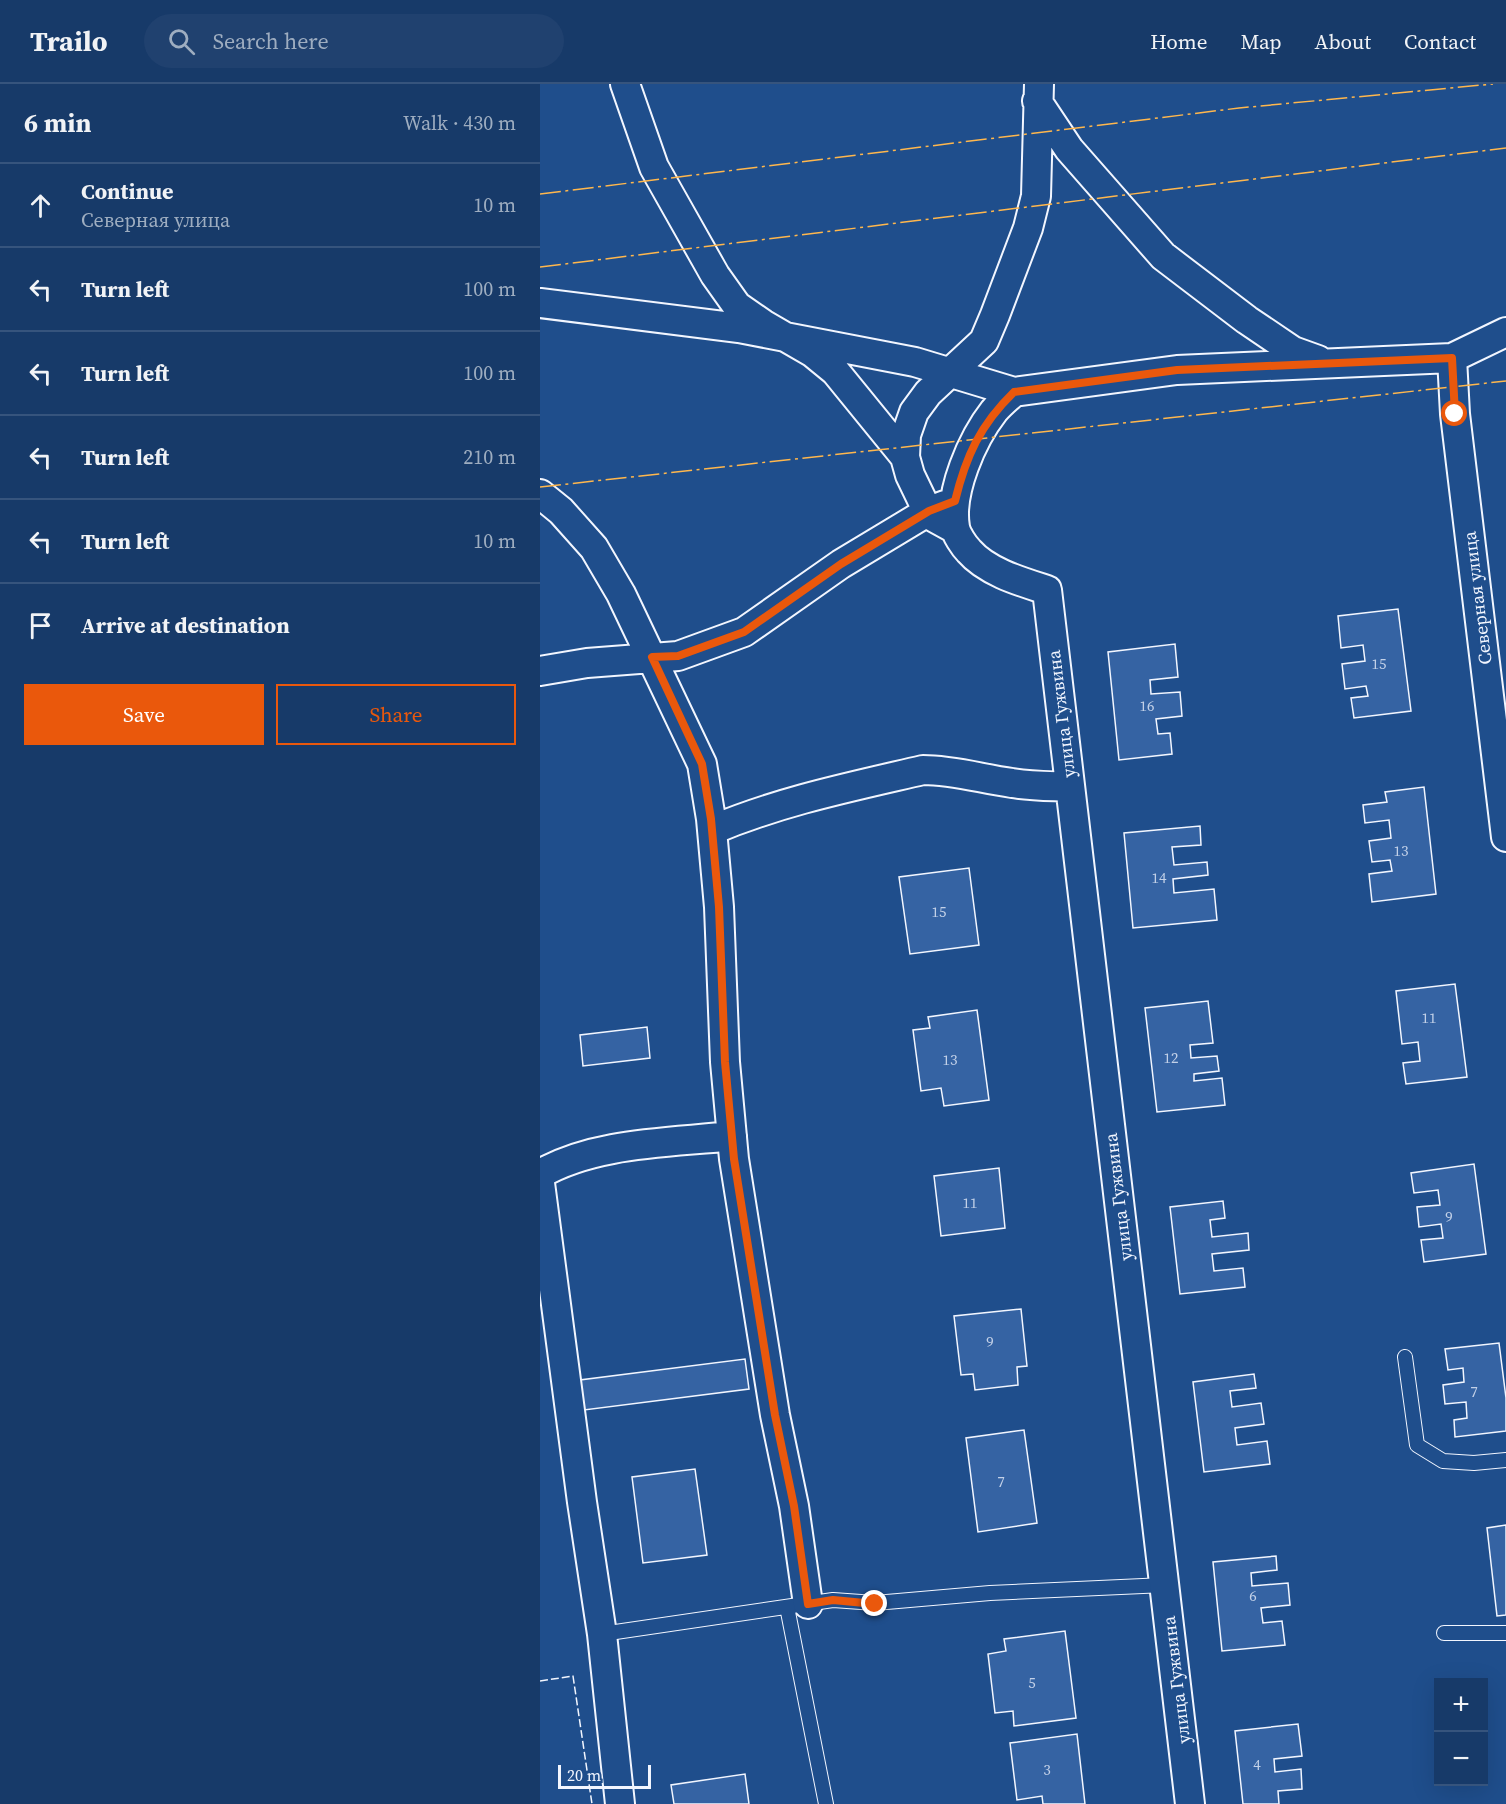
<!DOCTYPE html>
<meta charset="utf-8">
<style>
body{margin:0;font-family:"Source Serif 4",serif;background:#20416f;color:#f1f3f6}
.controls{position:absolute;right:18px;bottom:18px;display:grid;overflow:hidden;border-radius:0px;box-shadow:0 6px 24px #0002}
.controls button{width:54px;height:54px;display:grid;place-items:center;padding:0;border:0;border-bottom:2px solid #36547d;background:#173a69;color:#f1f3f6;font:30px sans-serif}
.scale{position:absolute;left:18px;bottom:15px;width:93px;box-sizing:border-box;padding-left:6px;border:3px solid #f2f6ff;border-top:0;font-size:16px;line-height:21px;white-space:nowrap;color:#f2f6ff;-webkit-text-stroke:4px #1f4e8c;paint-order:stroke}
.stop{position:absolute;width:18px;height:18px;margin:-14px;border:4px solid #ea580c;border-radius:50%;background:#fff}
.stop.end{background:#ea580c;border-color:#fff;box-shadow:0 2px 6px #0008}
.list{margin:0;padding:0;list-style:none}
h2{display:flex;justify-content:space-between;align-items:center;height:78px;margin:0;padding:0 24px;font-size:26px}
h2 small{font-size:20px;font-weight:400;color:#9eadc0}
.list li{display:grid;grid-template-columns:39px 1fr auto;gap:18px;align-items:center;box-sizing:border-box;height:84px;padding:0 24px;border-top:2px solid #36547d}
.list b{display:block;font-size:22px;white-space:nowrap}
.list p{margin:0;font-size:20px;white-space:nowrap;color:#9eadc0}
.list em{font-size:20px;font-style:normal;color:#9eadc0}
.actions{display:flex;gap:12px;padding:18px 24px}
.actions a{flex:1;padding:14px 0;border:2px solid #ea580c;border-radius:0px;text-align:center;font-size:21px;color:#ea580c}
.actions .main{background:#ea580c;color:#fff}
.icon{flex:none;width:33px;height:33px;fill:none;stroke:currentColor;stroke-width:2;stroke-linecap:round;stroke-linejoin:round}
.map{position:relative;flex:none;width:966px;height:1720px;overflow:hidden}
header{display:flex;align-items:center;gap:36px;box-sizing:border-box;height:84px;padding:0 30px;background:#173a69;border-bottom:2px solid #36547d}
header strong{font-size:28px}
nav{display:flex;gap:33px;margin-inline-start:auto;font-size:21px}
.search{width:420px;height:54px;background:#20416f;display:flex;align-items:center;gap:15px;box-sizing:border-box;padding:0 21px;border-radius:33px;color:#9eadc0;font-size:22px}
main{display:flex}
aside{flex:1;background:#173a69}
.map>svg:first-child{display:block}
.building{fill:#3563a3;stroke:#f2f6ff;stroke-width:1.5}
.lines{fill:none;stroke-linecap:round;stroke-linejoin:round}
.lane-casing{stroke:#f2f6ff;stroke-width:16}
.street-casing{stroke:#f2f6ff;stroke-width:32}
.lane{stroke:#1f4e8c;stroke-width:14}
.street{stroke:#1f4e8c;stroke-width:28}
.fence{stroke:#f2f6ff;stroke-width:1.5;stroke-dasharray:8 3;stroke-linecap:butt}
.power{stroke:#ffb74d;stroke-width:1.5;stroke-dasharray:21 4.5 3 4.5;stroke-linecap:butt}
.route{stroke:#ea580c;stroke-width:8}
.labels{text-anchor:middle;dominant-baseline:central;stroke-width:4.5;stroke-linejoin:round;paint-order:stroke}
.number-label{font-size:15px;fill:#c3d1e8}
.street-label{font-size:18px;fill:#f2f6ff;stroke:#1f4e8c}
</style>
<header>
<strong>Trailo</strong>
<div class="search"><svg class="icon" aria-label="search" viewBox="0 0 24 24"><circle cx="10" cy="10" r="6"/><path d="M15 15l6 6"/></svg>Search here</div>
<nav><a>Home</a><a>Map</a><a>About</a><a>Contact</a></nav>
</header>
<main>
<aside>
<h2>6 min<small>Walk · 430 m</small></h2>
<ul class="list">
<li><svg class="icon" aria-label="ahead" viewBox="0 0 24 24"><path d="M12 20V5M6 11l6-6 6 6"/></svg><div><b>Continue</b><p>Северная улица</p></div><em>10 m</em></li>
<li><svg class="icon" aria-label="left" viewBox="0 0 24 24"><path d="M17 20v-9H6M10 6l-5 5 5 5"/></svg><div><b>Turn left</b></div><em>100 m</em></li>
<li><svg class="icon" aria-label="left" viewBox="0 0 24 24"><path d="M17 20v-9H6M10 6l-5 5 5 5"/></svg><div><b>Turn left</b></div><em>100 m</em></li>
<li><svg class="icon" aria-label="left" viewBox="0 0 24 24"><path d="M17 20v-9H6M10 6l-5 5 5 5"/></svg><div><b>Turn left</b></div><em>210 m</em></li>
<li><svg class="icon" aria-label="left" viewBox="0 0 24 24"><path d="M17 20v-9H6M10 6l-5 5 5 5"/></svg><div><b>Turn left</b></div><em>10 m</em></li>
<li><svg class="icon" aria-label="arrive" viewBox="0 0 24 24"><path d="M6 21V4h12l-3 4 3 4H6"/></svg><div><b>Arrive at destination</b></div></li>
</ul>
<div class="actions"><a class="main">Save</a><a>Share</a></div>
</aside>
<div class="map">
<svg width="966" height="1720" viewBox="0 0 966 1720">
<rect width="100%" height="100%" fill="#1f4e8c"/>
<path class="building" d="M858 525 871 627 814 634 811 614 828 612 826 602 805 605 802 580 825 577 823 561 801 564 798 532Z
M635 560 638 593 610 596 611 610 640 608 642 632 616 635 618 650 630 649 632 670 579 676 568 568Z
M884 703 896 810 832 818 829 790 852 787 850 776 832 778 829 757 851 754 849 736 825 739 823 721 847 718 845 708Z
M660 742 661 761 632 763 634 781 667 778 668 791 633 795 634 809 674 805 677 836 593 844 584 749Z
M429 784 439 861 370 870 359 793Z
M915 900 927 993 866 1000 863 979 880 977 878 958 862 960 856 907Z
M668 917 673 959 650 961 651 974 677 972 679 987 654 990V997L682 994 685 1021 617 1028 605 924Z
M437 926 449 1016 404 1022 401 1004 381 1007 373 946 390 944 388 933Z
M107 943 110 974 43 982 40 951Z
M934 1080 946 1170 884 1178 881 1156 903 1154 901 1140 879 1143 877 1123 900 1121 898 1106 874 1109 871 1089Z
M459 1084 465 1144 401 1152 394 1092Z
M683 1117 685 1134 670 1136 672 1153 708 1149 709 1166 672 1170 674 1187 703 1184 705 1203 640 1210 630 1123Z
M481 1225 487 1282 477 1283 478 1301 435 1306 433 1290 421 1291 414 1232Z
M959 1259 966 1314V1347L915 1353 914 1336 927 1334 926 1318 905 1320 903 1301 924 1298 923 1284 908 1286 905 1265Z
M205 1275 209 1305 44 1326 40 1296Z
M714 1290 716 1304 690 1307 692 1323 721 1319 724 1340 695 1344 697 1361 727 1357 730 1380 664 1388 653 1298Z
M484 1346 497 1439 438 1448 426 1354Z
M155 1385 167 1471 103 1479 92 1393Z
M966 1441V1531L957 1532 947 1444Z
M736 1472 737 1486 711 1489 712 1502 748 1499 750 1521 721 1524 723 1539 742 1537 745 1561 682 1567 673 1478Z
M525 1547 536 1634 474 1642 473 1627 455 1629 448 1570 466 1567 464 1555Z
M758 1640 762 1672 734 1675 735 1688 761 1685 762 1705 738 1707 739 1720H703L695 1647Z
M537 1650 545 1720H503L502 1712 477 1716 470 1659Z
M205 1690 209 1720H134L131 1701Z"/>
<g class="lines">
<defs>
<path id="lane" d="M865 1273 877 1361 903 1377 934 1379 966 1376
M247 1523 286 1720
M904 1549H966
M62 1550 293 1516 335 1519 450 1509 625 1501"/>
<path id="street" d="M85 0 114 83 175 191 197 222 223 240 273 269 295 287 365 373
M497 17 529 65 623 172 707 236 753 267 778 276
M0 219 199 244 375 278 474 308 637 286 912 274 966 248
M912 274 915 330 966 753
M474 308C467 314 460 320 454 327 432 355 409 408 415 443 416 450 424 462 429 467 447 488 482 498 507 506L650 1720
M0 410 21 427 54 464 81 510 162 680 171 735 179 823 185 978 194 1075 235 1331 254 1422 268 1520
M415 445 395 434 384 420 370 391 365 373 366 351 374 328 388 309 444 257 455 231 488 144 496 112 499 0
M0 587 47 579 138 572 204 548 301 480 389 427 405 421
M172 746C241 717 310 703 383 686 414 686 442 695 472 699 491 702 511 702 530 703
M0 1090C55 1058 129 1059 192 1052
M0 1099 42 1418 62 1550 80 1720"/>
</defs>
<use href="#lane" class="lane-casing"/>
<use href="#street" class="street-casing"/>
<use href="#lane" class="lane"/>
<use href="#street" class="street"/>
<path class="fence" d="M0 1597 33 1592 52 1720"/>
<path class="power" d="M0 110 699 24 953 0
M0 183 966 64
M0 403 966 297"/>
</g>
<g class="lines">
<path class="route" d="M335 1520 293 1516 268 1520 254 1422 235 1331 194 1075 185 978 179 823 171 735 162 680 112 573 138 572 204 548 301 480 389 427 415 417C426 372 440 341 474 308L637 286 912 274 915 330"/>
</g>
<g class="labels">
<g class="number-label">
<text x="839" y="579">15</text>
<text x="607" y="621">16</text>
<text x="861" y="766">13</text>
<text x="619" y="793">14</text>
<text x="399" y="827">15</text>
<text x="889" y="933">11</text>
<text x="631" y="973">12</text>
<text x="410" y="975">13</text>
<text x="430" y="1118">11</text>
<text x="909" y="1132">9</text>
<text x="450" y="1257">9</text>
<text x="934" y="1307">7</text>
<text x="461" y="1397">7</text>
<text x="713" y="1511">6</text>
<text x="492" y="1598">5</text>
<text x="717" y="1680">4</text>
<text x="507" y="1685">3</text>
</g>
<g class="street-label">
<text transform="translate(937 514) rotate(-97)">Северная улица</text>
<text transform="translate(521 630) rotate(-97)">улица Гужвина</text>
<text transform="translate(578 1113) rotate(-97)">улица Гужвина</text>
<text transform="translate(636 1596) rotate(-97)">улица Гужвина</text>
</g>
</g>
</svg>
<div class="controls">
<button>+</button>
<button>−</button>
</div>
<div class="scale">20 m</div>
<div class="stop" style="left:915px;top:330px"></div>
<div class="stop end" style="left:335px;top:1520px"></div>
</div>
</main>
